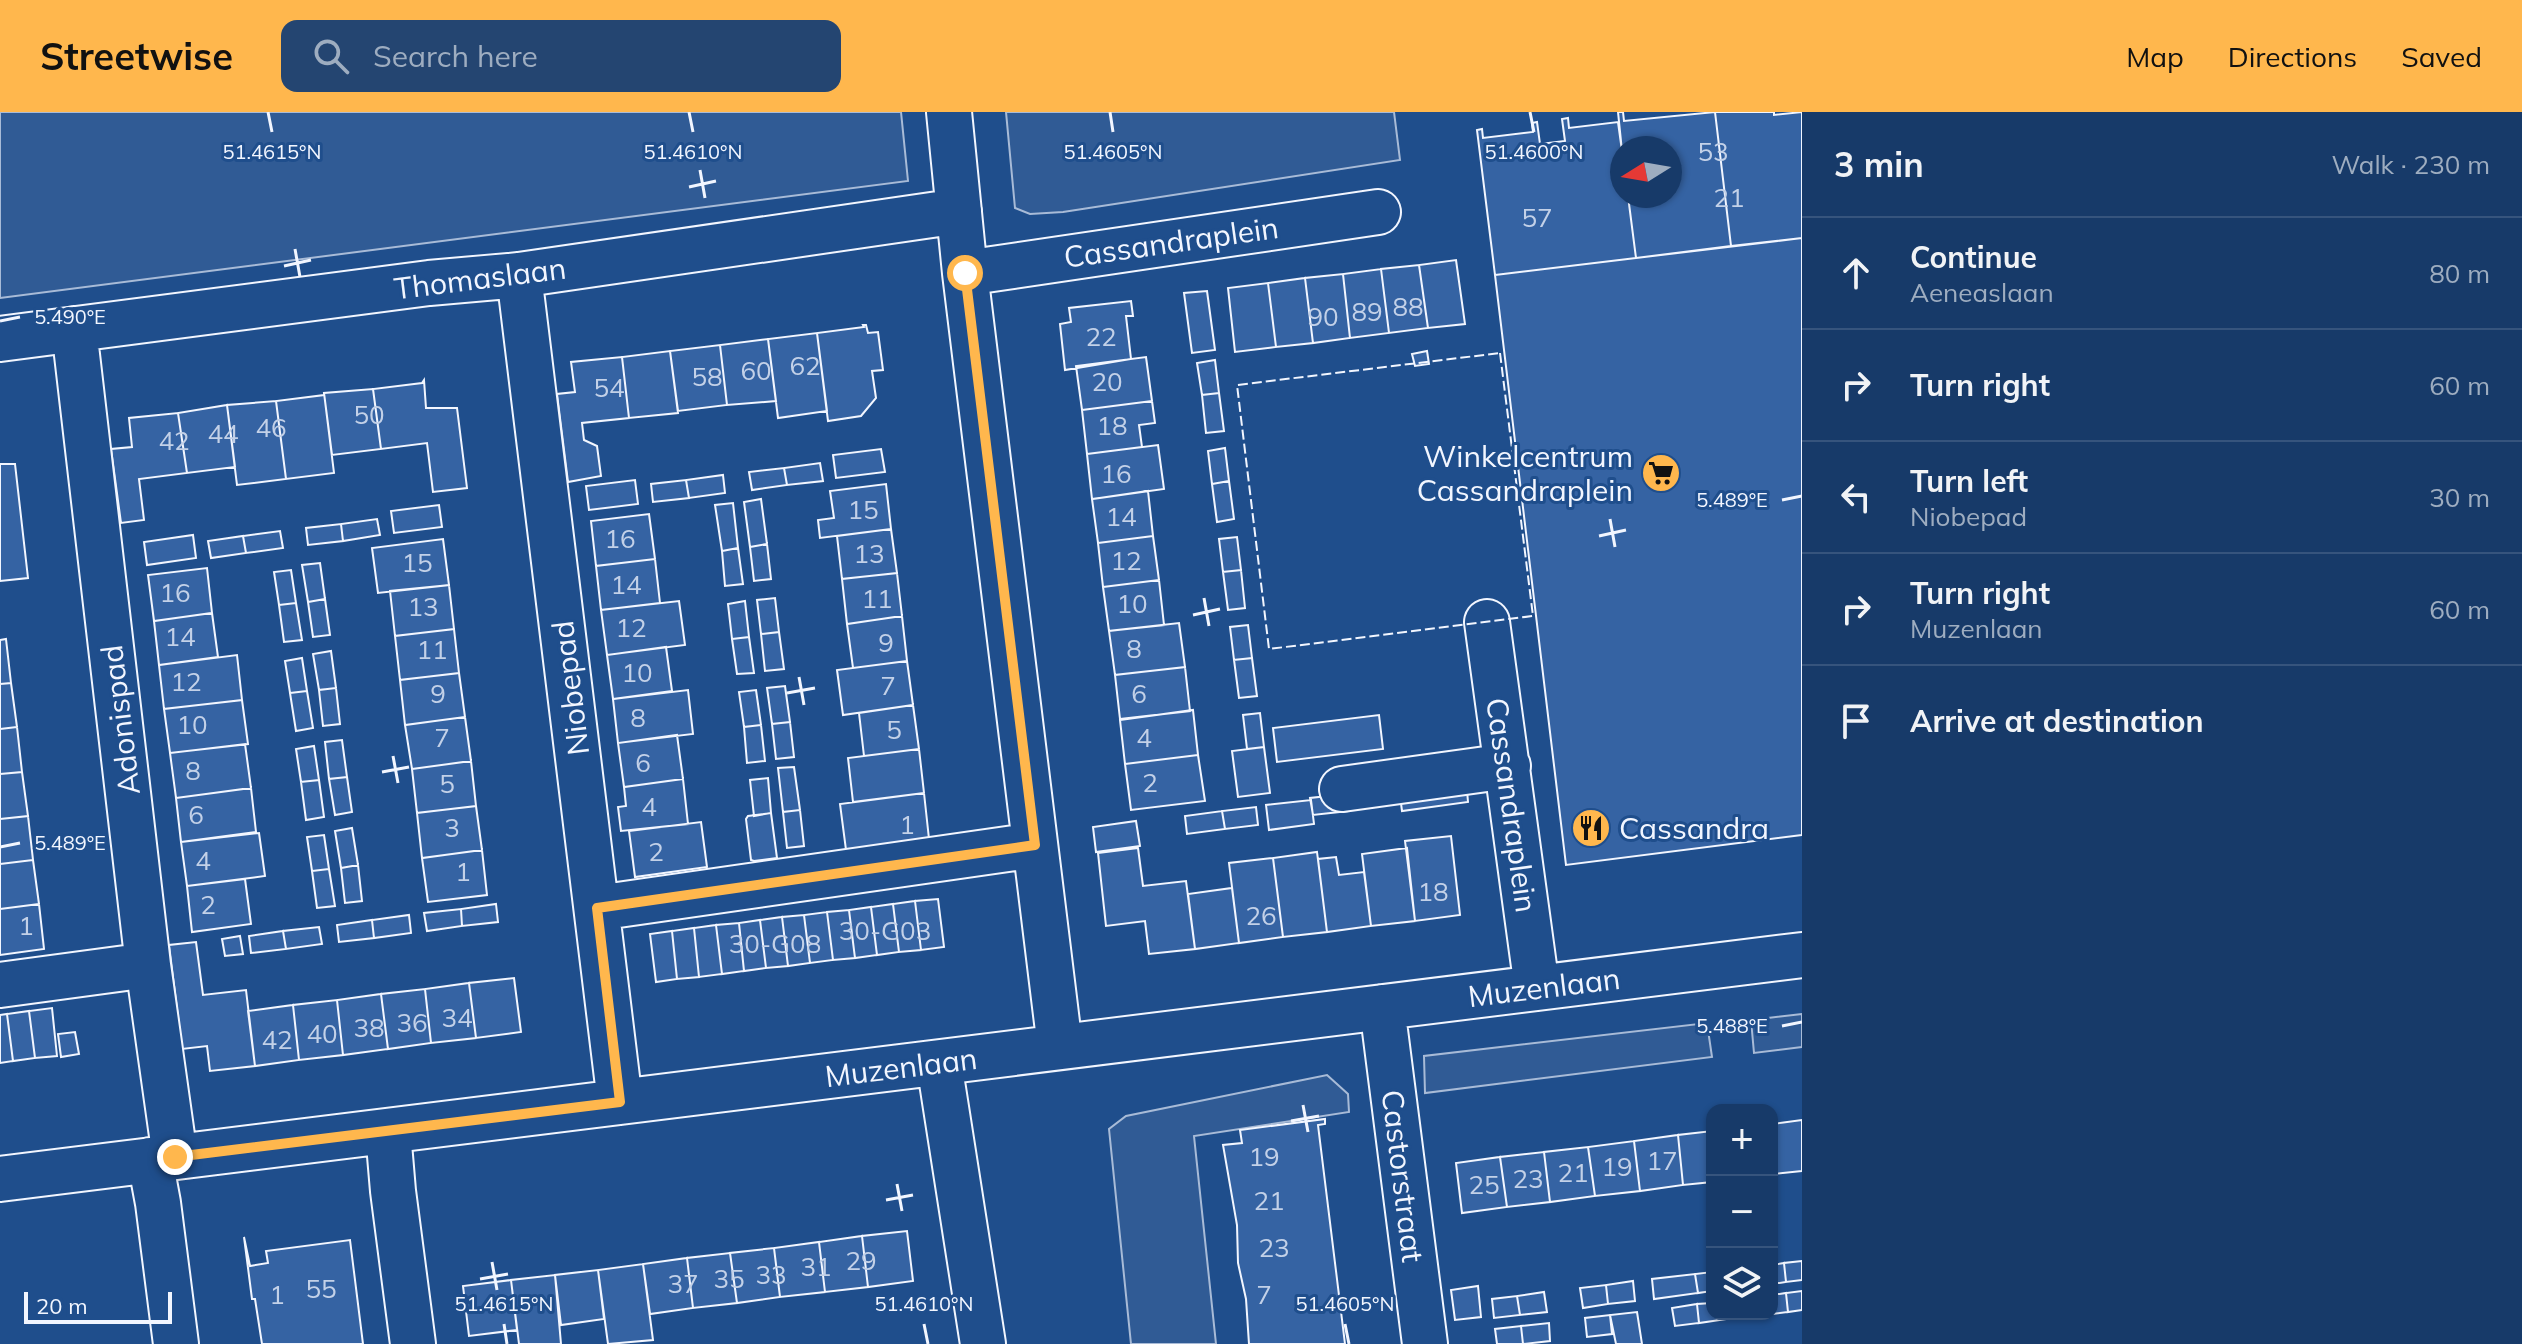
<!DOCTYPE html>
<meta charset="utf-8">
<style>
body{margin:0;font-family:Mulish,sans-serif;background:#244571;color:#f1f3f6}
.controls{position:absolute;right:24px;bottom:24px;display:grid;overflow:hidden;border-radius:16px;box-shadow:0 2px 6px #0004}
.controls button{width:72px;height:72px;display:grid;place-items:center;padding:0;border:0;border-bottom:2px solid #36547d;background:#173a69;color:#f1f3f6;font:40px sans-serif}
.compass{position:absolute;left:1610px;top:24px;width:72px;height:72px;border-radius:50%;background:#173a69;box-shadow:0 2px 6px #0004;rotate:259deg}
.scale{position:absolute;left:24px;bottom:20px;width:148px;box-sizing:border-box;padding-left:8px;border:4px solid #f2f6ff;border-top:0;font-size:22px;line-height:28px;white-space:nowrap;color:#f2f6ff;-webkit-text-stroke:6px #1f4e8c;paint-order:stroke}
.stop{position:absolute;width:24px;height:24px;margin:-18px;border:6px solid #ffb74d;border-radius:50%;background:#fff}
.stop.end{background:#ffb74d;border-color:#fff;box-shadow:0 2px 8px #0008}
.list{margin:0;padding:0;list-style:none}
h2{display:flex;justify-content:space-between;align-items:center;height:104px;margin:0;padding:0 32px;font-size:34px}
h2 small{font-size:26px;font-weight:400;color:#9eadc0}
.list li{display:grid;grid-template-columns:52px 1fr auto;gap:24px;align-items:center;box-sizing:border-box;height:112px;padding:0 32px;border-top:2px solid #36547d}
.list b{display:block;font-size:30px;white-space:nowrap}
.list p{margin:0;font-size:26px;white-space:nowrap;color:#9eadc0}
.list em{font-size:26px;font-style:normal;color:#9eadc0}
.icon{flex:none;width:44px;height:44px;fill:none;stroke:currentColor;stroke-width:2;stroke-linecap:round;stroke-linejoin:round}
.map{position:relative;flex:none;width:1802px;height:1232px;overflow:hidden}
header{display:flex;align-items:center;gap:48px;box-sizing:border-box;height:112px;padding:0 40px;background:#ffb74d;color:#111}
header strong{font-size:38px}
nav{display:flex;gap:44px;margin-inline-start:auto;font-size:28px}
.search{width:560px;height:72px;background:#244571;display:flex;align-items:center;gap:20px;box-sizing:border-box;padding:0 28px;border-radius:16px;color:#9eadc0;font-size:30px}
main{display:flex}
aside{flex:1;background:#173a69}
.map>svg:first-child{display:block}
.green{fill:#305b95;stroke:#a8bbd7;stroke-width:2}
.building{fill:#3563a3;stroke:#f2f6ff;stroke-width:2}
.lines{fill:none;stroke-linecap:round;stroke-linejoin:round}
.minor-casing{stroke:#f2f6ff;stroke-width:48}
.minor{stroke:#1f4e8c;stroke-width:44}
.fence{stroke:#f2f6ff;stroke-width:2;stroke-dasharray:10 4;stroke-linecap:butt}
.route{stroke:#ffb74d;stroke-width:10}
.ticks{fill:none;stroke:#f2f6ff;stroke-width:3}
.labels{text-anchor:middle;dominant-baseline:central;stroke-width:6;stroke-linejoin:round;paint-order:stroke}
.number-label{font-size:26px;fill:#c3d1e8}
.street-label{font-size:30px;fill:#f2f6ff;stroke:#1f4e8c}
.poi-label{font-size:30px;fill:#f2f6ff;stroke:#1f4e8c;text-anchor:end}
.ticks-label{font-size:20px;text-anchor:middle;fill:#f2f6ff;stroke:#1f4e8c;stroke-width:6;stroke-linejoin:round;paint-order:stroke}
</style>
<header>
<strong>Streetwise</strong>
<div class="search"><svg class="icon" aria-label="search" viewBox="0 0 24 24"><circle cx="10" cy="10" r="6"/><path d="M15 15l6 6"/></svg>Search here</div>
<nav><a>Map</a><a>Directions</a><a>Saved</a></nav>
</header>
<main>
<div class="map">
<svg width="1802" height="1232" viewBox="0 0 1802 1232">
<rect width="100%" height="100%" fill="#1f4e8c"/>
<path class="green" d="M0 0H901L908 69 0 186Z
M1006 0H1394L1400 48 1063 100 1030 102 1015 96Z
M1802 902V935L1754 941 1751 908Z
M1707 911 1712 945 1425 981 1424 944Z
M1327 963 1348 982 1349 1000 1194 1024 1216 1232H1131L1109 1017 1126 1004Z"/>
<path class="building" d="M1618 0H1623L1624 9 1715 0 1731 134 1636 146 1628 84H1670V36H1622V39Z
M1715 0H1774V3L1802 0V126L1731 134Z
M1568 6 1569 16 1618 10 1622 39V84H1628L1636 146 1495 163 1477 18 1482 17 1483 26 1533 20 1532 11 1537 10 1540 32 1565 29 1562 7Z
M1802 126V723L1566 753 1495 163Z
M1456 148 1465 212 1428 216 1419 153Z
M1419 153 1428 216 1389 221 1381 157Z
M1381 157 1389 221 1350 226 1343 162Z
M1343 162 1350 226 1313 231 1305 166Z
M1305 166 1313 231 1276 235 1268 171Z
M1268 171 1276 235 1235 240 1228 176Z
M1207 179 1215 238 1192 241 1184 181Z
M1131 189 1133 204H1126L1131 247 1065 258 1060 212 1071 210 1069 196Z
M863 213H866L868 221 878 220 883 258 872 259 876 286 861 304 828 309 817 221 864 215Z
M817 221 827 299 778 306 768 227Z
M768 227 776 289 727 293 720 233Z
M720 233 727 293 678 299 670 239Z
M670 239 678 301 629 306 622 245Z
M1427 239 1429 252 1415 254 1412 242Z
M622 245 629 306 582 311 584 328 597 334 601 364 568 370 557 282 575 280 571 250Z
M1146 245 1152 289 1082 298 1076 254Z
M1215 248 1219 281 1202 283 1197 251Z
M424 268 426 296H457L467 376 433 380 427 331 381 337 373 277 422 271Z
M373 277 381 337 332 343 324 281Z
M324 281 334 361 286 367 276 289 324 283Z
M1219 281 1224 319 1206 321 1202 283Z
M276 289 286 367 237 373 227 293Z
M1152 289 1155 311 1139 313 1142 335 1087 342 1082 298Z
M227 293 235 355 187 361 178 301Z
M178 301 187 361 139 367 144 408 121 411 111 337 132 335 129 306Z
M1158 333 1164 377 1092 387 1087 342Z
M1225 336 1229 369 1212 372 1208 339Z
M881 337 885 360 836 366 833 343Z
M820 351 823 369 787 373 784 356Z
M0 352H15L28 466 0 469Z
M784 356 787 373 752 378 749 360Z
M723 363 725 381 689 386 686 368Z
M635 368 638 392 589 398 586 374Z
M686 368 689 386 653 390 651 372Z
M1229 369 1234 407 1217 410 1212 372Z
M886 372 891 417 820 426 818 408 834 406 830 379Z
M1148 379 1153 424 1098 431 1092 387Z
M761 387 767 432 750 435 744 390Z
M733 391 738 436 722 439 715 393Z
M439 393 442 415 394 421 391 399Z
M649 402 655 447 596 454 591 409Z
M377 407 380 423 343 429 341 412Z
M341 412 343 429 308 433 306 416Z
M891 417 897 461 842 467 837 424Z
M280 419 283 436 246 441 243 424Z
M193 423 196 446 147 453 144 430Z
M243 424 246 441 211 446 208 429Z
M1153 424 1159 468 1103 475 1098 431Z
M1237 425 1241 458 1223 460 1219 427Z
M443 427 449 473 378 481 372 436Z
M767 432 771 467 754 469 750 435Z
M738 436 743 472 725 474 722 439Z
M655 447 660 491 601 498 596 454Z
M320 451 325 487 308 490 302 453Z
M207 456 212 501 154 509 148 463Z
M291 458 296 491 279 493 274 460Z
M1241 458 1245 496 1228 498 1223 460Z
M897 461 902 504 847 512 842 467Z
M1159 468 1164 513 1109 519 1103 475Z
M449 473 454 517 395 524 390 479Z
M775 486 779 520 761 522 757 488Z
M325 487 330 523 313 525 308 490Z
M679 489 685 533 607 543 601 498Z
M745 489 749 525 732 527 728 492Z
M296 491 302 528 284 530 279 493Z
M212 501 218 545 159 553 154 509Z
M902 504 907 549 853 556 847 512Z
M1179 511 1185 555 1115 563 1109 519Z
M1248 513 1252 546 1234 548 1230 515Z
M454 517 459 561 400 568 395 524Z
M779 520 784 557 765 559 761 522Z
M749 525 754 561 737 562 732 527Z
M6 527 11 571 0 572V528Z
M666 535 672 579 613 587 607 543Z
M331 539 336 576 319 578 313 542Z
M237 543 242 588 164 597 159 553Z
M302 546 307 579 290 581 285 549Z
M1252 546 1257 584 1239 586 1234 548Z
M907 549 913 593 843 603 837 558Z
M1185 555 1190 599 1120 607 1115 563Z
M459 561 465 605 405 613 400 568Z
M11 571 17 615 0 617V572Z
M785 574 790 610 772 612 767 576Z
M336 576 340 612 323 614 319 578Z
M688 578 693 622 618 631 613 587Z
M756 578 761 613 744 615 739 580Z
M307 579 313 616 296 619 290 581Z
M242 588 248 632 170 641 164 597Z
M913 593 919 637 864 644 859 601Z
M1193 598 1198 643 1125 652 1120 608Z
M1260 601 1264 635 1247 637 1243 603Z
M1379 603 1383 637 1277 650 1273 616Z
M465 605 471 649 412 657 405 613Z
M790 610 794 645 776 647 772 612Z
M761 613 765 649 747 651 744 615Z
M17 615 22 660 0 662V617Z
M677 623 683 667 624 675 618 631Z
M342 628 347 665 329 667 325 630Z
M245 632 251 676 176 686 170 641Z
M314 634 319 668 301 670 296 637Z
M1264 635 1270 681 1238 685 1232 639Z
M919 637 924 681 853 690 848 646Z
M1198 643 1205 689 1131 698 1125 652Z
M471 649 476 694 417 701 412 657Z
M794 655 800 698 783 700 778 656Z
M22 660 28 704 0 707V662Z
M347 665 352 700 335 703 329 667Z
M768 666 771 701 754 704 750 668Z
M683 667 688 712 621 719 618 695 626 694 624 675Z
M1466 667 1468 690 1402 699 1399 676Z
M319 668 324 705 306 708 301 670Z
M251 676 256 720 181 730 176 686Z
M924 681 929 727 846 738 840 692Z
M1346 682 1348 699 1313 703 1310 686Z
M1311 688 1314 712 1269 718 1266 693Z
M476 694 482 738 422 746 417 701Z
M1256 695 1258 713 1225 717 1222 699Z
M800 698 804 734 787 736 783 700Z
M1222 699 1225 717 1187 722 1185 704Z
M771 701 777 746 754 749 751 748 746 707 748 704Z
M28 704 33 748 0 752V707Z
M1136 709 1140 734 1096 740 1093 715Z
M701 710 707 755 635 765 629 719Z
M352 716 358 753 341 756 335 719Z
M259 721 265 764 187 774 181 730Z
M324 723 329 757 312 759 307 725Z
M1451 724 1460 803 1415 809 1405 729Z
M1138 736 1143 774 1186 769 1195 837 1149 842 1145 809 1106 814 1098 741Z
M1407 736 1415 809 1371 814 1362 742Z
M482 738 487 783 428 790 422 746Z
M1317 740 1327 820 1283 825 1273 746Z
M1336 745 1339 763 1364 760 1371 814 1327 820 1318 747Z
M1273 746 1283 825 1239 831 1229 751Z
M33 748 39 792 0 797V752Z
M358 753 362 789 345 791 341 756Z
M329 757 335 794 317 796 312 759Z
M245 767 251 812 192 820 187 774Z
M1232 776 1239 831 1195 837 1188 782Z
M938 787 944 835 921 838 915 789Z
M915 789 921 838 899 840 893 792Z
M39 792 44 837 0 843V797Z
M496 792 498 810 462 814 461 797Z
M893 792 899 840 877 843 871 795Z
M871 795 877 843 855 846 849 798Z
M461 797 462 814 427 819 424 801Z
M849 798 855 846 833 848 827 800Z
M827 800 833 848 810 851 804 803Z
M409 803 411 821 374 826 372 808Z
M804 803 810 851 788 854 782 805Z
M782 805 788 854 766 856 760 808Z
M372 808 374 826 339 830 337 813Z
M760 808 766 856 744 859 739 811Z
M739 811 744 859 722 862 716 813Z
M716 813 722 862 699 865 694 816Z
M319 815 322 832 286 837 283 819Z
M694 816 699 865 677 867 672 819Z
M283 819 286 837 251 841 249 824Z
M672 819 677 867 656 870 650 822Z
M240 824 243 842 225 844 222 827Z
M196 830 203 883 246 878 255 954 210 959 207 934 182 937 169 833Z
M514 866 521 920 476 926 469 871Z
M469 871 476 926 431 931 425 877Z
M425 877 431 931 388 937 381 882Z
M381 882 388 937 343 943 337 888Z
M337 888 343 943 299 948 293 893Z
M293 893 299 948 255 954 248 899Z
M52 896 57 944 35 946 29 899Z
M29 899 35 946 13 949 7 902Z
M7 902 13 949 0 951V903Z
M75 920 79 942 61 945 58 922Z
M1325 1007V1012L1318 1013 1345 1232H1249L1246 1187 1238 1151 1237 1113 1223 1033 1242 1031 1240 1018Z
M1802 1008V1059L1772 1062V1012Z
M1712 1019V1070L1683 1073 1678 1023Z
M1678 1023 1683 1073 1640 1079 1634 1029Z
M1634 1029 1640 1079 1595 1084 1588 1035Z
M1588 1035 1595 1084 1550 1090 1544 1040Z
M1544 1040 1550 1090 1507 1095 1500 1045Z
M1500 1045 1507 1095 1462 1101 1456 1051Z
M907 1119 913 1169 868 1175 862 1124Z
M862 1124 868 1175 825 1180 819 1130Z
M244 1125 250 1154 268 1151 266 1139 350 1128 363 1232H262L255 1187H252Z
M819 1130 825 1180 780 1185 774 1136Z
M774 1136 780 1185 737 1191 730 1141Z
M730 1141 737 1191 693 1196 687 1146Z
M687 1146 693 1196 650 1202 643 1152Z
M1802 1149V1168L1786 1170 1784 1151Z
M1784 1151 1786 1170 1772 1172V1153Z
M643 1152 653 1228 608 1232 598 1158Z
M598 1158 604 1207 561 1213 555 1163Z
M1712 1160V1179L1698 1181 1695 1162Z
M1695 1162 1698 1181 1654 1187 1652 1167Z
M555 1163 561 1232H519L511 1168Z
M511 1168 517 1218 469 1224 463 1174Z
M1633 1169 1635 1189 1608 1192 1606 1173Z
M1606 1173 1608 1192 1583 1196 1580 1176Z
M1478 1174 1481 1205 1455 1208 1451 1178Z
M1802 1179V1198L1788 1200 1786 1181Z
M1544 1180 1547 1200 1520 1203 1517 1184Z
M1786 1181 1788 1200 1764 1203 1772 1202V1183Z
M1517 1184 1520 1203 1494 1206 1492 1187Z
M1712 1191V1202H1726L1727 1207 1699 1211 1697 1192Z
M1697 1192 1699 1211 1675 1214 1672 1196Z
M1637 1200 1642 1232H1616L1610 1203Z
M1610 1203 1612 1222 1587 1225 1585 1206Z
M1549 1211 1550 1229 1523 1232 1521 1214Z
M1521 1214 1523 1232H1497L1495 1217Z"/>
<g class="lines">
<defs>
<path id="minor" d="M949 0 965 161 1060 935
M965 161 1378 100
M519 163 620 990
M74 217 148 853 175 1045
M0 227 429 171 519 163 959 99
M1487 510 1537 876
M1342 677 1508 654
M597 796 1035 733
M0 873 148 853
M1382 895 1425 1232
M939 951 983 1232
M388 1020 393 1079 413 1232
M150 1048 158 1091 176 1232
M0 1067 1802 843"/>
</defs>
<use href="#minor" class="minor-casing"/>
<use href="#minor" class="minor"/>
<path class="fence" d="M1500 241 1533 504 1269 537 1237 273Z"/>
</g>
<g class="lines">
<path class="route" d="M175 1045 620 990 597 796 1035 733 965 161"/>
</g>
<path class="ticks" d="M268 0 272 20M689 0 693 20M1110 0 1113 20M1530 0 1534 20M700 58 705 86M689 75 716 69M295 137 300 165M284 154 311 148M0 209 20 205M1782 388 1802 384M1610 407 1615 435M1599 424 1626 418M1204 486 1209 514M1193 503 1220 497M799 565 804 593M787 581 815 576M393 644 398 671M382 660 409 655M0 735 20 731M1782 914 1802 910M1303 993 1308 1020M1291 1009 1319 1004M897 1072 902 1099M886 1088 913 1083M492 1150 497 1178M480 1167 508 1162M504 1212 507 1232M924 1212 928 1232M1345 1212 1349 1232"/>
<defs>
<symbol id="supermarket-disc" viewBox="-11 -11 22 22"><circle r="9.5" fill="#ffb74d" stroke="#1f4e8c"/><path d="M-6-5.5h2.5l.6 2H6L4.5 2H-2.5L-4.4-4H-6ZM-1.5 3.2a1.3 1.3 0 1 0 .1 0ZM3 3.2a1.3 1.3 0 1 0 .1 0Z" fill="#111"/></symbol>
<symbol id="restaurant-disc" viewBox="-11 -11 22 22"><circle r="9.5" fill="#ffb74d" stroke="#1f4e8c"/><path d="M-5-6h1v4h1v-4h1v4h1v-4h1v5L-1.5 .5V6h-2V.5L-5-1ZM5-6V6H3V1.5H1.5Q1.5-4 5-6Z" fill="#111"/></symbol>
</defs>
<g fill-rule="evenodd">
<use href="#supermarket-disc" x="1639" y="339" width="44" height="44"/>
<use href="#restaurant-disc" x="1569" y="694" width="44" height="44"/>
</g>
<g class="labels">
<g class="number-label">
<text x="1713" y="39">53</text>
<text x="1729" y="85">21</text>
<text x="1537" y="105">57</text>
<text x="1408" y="194">88</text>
<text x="1367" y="199">89</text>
<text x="1323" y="204">90</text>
<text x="1101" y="224">22</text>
<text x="805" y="253">62</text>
<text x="756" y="258">60</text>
<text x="707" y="264">58</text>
<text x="1107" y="269">20</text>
<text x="609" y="275">54</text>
<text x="369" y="302">50</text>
<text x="1112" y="313">18</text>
<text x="271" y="315">46</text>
<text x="223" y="321">44</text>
<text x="174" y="328">42</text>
<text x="1116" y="361">16</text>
<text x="863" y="397">15</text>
<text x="1121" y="404">14</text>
<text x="620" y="426">16</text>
<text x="869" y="441">13</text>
<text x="1126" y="448">12</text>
<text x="417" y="450">15</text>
<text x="626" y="472">14</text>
<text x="175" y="480">16</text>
<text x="877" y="486">11</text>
<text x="1132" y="491">10</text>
<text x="423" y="494">13</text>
<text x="631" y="515">12</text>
<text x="180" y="524">14</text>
<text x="886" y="530">9</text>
<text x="1134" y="536">8</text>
<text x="432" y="537">11</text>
<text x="637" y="560">10</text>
<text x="186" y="569">12</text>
<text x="888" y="573">7</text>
<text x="438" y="581">9</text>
<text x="1139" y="581">6</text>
<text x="638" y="605">8</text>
<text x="192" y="612">10</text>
<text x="894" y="617">5</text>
<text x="442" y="625">7</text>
<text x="1144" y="625">4</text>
<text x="643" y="650">6</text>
<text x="193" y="658">8</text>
<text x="1150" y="670">2</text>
<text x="447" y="671">5</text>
<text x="649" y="694">4</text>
<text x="196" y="702">6</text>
<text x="907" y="712">1</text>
<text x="452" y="715">3</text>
<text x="656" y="739">2</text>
<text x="203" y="748">4</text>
<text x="463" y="759">1</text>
<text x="1433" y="779">18</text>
<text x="208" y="792">2</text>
<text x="1261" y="803">26</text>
<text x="26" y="813">1</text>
<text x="885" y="818">30-G03</text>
<text x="775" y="831">30-G08</text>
<text x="457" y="905">34</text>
<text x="412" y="910">36</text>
<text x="369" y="915">38</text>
<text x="322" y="921">40</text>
<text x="277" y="927">42</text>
<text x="1264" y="1044">19</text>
<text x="1662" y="1048">17</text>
<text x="1617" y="1054">19</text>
<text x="1573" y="1060">21</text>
<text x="1528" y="1066">23</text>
<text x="1484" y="1072">25</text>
<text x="1269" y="1088">21</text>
<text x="1274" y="1135">23</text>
<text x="861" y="1148">29</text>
<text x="816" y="1154">31</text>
<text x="771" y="1162">33</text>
<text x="729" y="1166">35</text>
<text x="683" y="1171">37</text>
<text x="321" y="1176">55</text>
<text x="277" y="1182">1</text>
<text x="1264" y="1182">7</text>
</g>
<g class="street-label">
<text transform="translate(1171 130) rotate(-8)">Cassandraplein</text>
<text transform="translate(480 166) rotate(-7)">Thomaslaan</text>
<text transform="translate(570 576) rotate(-97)">Niobepad</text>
<text transform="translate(120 608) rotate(-97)">Adonispad</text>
<text transform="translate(1512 693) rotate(82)">Cassandraplein</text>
<text transform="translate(1544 875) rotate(-7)">Muzenlaan</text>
<text transform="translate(901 955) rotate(-7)">Muzenlaan</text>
<text transform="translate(1403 1064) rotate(83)">Castorstraat</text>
</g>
<g class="poi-label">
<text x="1633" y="344">Winkelcentrum<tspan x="1633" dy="34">Cassandraplein</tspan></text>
<text x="1619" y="716" text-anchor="start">Cassandra</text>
</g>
</g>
<g class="ticks-label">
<text x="272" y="47">51.4615°N</text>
<text x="693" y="47">51.4610°N</text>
<text x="1113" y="47">51.4605°N</text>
<text x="1534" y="47">51.4600°N</text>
<text x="70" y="212">5.490°E</text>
<text x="1732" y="395">5.489°E</text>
<text x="70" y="738">5.489°E</text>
<text x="1732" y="921">5.488°E</text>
<text x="504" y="1199">51.4615°N</text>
<text x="924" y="1199">51.4610°N</text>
<text x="1345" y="1199">51.4605°N</text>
</g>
</svg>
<div class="controls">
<button>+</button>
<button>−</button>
<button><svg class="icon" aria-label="layers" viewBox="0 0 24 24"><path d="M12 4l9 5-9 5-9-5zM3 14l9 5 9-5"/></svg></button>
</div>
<svg class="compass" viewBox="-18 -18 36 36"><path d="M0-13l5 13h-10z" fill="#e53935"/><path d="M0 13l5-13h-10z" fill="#9eadc0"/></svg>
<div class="scale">20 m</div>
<div class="stop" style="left:965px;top:161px"></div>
<div class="stop end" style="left:175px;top:1045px"></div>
</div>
<aside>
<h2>3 min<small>Walk · 230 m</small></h2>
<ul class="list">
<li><svg class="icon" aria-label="ahead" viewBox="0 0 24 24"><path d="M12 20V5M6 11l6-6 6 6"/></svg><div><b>Continue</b><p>Aeneaslaan</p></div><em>80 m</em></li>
<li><svg class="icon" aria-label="right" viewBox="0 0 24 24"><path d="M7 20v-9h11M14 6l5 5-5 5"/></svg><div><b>Turn right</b></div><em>60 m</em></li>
<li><svg class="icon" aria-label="left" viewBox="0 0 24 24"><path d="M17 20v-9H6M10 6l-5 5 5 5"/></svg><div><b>Turn left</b><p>Niobepad</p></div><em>30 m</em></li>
<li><svg class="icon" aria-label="right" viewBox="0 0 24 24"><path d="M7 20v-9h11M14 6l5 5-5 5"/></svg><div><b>Turn right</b><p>Muzenlaan</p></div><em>60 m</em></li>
<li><svg class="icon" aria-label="arrive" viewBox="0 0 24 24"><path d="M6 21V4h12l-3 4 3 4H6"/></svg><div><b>Arrive at destination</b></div></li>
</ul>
</aside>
</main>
